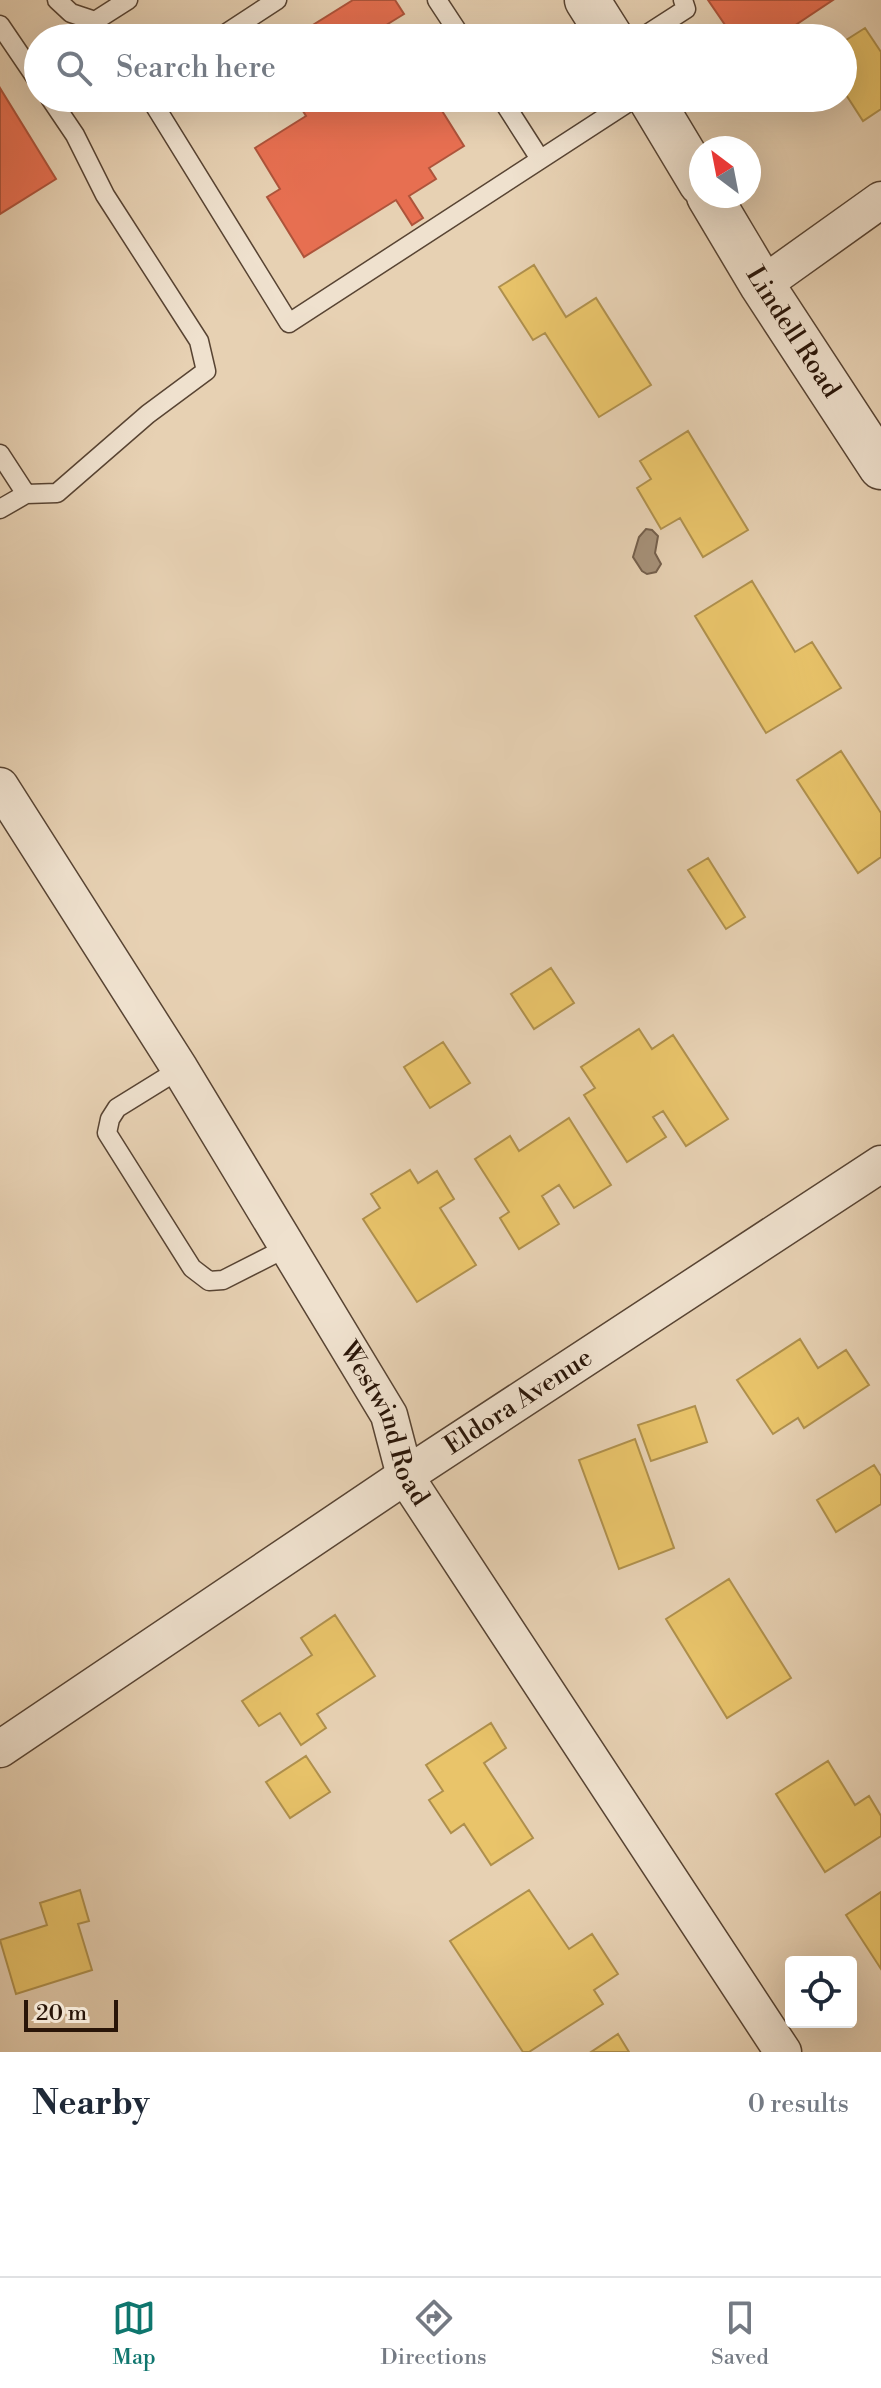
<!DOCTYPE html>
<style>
body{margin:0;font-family:"Libre Bodoni",serif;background:#f2f2f3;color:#1f2937}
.controls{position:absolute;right:24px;bottom:24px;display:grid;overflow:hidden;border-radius:8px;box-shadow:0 8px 32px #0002}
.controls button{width:72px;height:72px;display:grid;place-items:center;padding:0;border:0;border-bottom:2px solid #e0e1e3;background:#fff;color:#1f2937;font:40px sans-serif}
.compass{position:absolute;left:689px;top:136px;width:72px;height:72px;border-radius:50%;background:#fff;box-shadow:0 8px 32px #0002;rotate:328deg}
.scale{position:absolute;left:24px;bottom:20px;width:94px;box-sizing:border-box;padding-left:8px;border:4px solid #291508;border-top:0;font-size:22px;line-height:28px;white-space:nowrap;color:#291508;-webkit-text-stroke:6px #efe1ce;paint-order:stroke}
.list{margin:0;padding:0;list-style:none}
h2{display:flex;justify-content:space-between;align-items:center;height:104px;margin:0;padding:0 32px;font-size:34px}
h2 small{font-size:26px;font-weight:400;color:#747a83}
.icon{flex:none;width:44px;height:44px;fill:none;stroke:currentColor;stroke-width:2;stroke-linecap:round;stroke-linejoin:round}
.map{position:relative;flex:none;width:881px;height:2052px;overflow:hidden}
.search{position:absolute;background:#fff;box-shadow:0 8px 32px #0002;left:24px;right:24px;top:24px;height:88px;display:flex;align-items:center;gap:20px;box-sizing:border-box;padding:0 28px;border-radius:44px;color:#747a83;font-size:30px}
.sheet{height:224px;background:#fff}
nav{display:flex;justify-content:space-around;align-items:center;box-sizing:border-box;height:112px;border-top:2px solid #e0e1e3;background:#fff;font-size:22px;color:#747a83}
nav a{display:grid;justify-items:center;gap:4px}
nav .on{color:#0f766e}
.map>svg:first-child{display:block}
.water{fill:#a69179;stroke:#745f4c;stroke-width:2}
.homes{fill:#e9c46a;stroke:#af904d;stroke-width:2}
.shops{fill:#e76f51;stroke:#ae543b;stroke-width:2}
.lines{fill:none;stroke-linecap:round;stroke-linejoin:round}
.service-casing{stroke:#584433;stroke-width:21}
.minor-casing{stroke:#584433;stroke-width:39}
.tertiary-casing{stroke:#584433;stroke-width:47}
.service{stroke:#efe1ce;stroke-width:18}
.minor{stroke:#efe1ce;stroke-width:36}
.tertiary{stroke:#efe1ce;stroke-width:44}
.labels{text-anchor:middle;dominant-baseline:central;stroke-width:8;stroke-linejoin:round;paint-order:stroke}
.street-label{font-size:26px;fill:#291508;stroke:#efe1ce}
</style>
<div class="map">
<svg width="881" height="2052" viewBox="0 0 881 2052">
<rect width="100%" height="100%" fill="#e7d1b3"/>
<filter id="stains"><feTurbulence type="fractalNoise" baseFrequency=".0025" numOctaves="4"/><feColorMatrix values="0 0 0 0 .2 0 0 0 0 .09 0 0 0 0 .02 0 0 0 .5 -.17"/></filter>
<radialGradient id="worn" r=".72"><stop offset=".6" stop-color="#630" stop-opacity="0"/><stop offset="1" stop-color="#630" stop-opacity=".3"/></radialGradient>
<path class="water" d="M646 529 652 530 658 536 655 553 661 564 656 572 647 574 642 571 633 557 639 537Z"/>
<path class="homes" d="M865 28 881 52V109L863 121 843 90V42Z
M534 265 566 317 596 298 651 385 599 417 545 333 533 340 499 287Z
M688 431 748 530 703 557 680 518 661 529 637 488 651 479 640 461Z
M752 581 795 652 812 642 841 688 766 733 695 616Z
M841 751 881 813V857L858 873 797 780Z
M708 858 745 917 726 929 688 870Z
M551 968 574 1003 534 1029 511 994Z
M639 1029 652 1049 673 1035 728 1119 686 1146 663 1111 653 1117 666 1137 627 1162 584 1095 595 1088 581 1067Z
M443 1042 470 1083 430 1108 404 1067Z
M569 1118 611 1185 574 1208 559 1185 542 1196 559 1224 519 1249 500 1218 509 1212 475 1159 510 1136 519 1151Z
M410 1170 418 1183 437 1171 454 1199 440 1208 476 1265 417 1302 363 1219 380 1208 371 1194Z
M800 1339 818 1368 846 1350 869 1385 804 1428 798 1418 773 1434 737 1380Z
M695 1406 707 1442 651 1461 638 1425Z
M635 1439 674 1548 619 1569 579 1460Z
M874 1465 881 1476V1504L836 1532 817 1500Z
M729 1579 791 1678 727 1718 666 1619Z
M335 1615 375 1676 317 1714 326 1728 301 1745 280 1713 259 1726 242 1701 312 1655 301 1638Z
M491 1723 506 1748 484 1763 533 1838 491 1865 464 1824 451 1833 429 1800 443 1791 426 1765Z
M306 1756 330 1792 290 1818 266 1782Z
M828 1761 855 1805 869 1796 881 1816V1836L825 1872 776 1794Z
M80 1890 89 1921 78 1924 92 1970 16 1994 0 1940 47 1925 40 1903Z
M529 1890 569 1949 592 1934 618 1974 594 1990 603 2004 529 2052H523L450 1941Z
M881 1892V1969L846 1915Z
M618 2034 629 2052H591Z"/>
<path class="shops" d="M353 0H395L404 14 370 35 372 38H292Z
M708 0H833L776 38H734Z
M0 88 56 179 0 214Z
M295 98H434L464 146 429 168 436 179 409 196 423 218 412 225 396 200 304 257 267 197 280 189 255 148 306 116Z"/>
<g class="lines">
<defs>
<path id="service" d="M57 0 71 13 95 21 128 0
M437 0 462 38
M0 25 38 81
M219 38 277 0
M641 38 686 9 683 0
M150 98 289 323 635 98
M501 98 540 159
M0 454 26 494 0 509
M26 494 57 493 148 414 206 371 199 341 105 195 75 135 50 98
M180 1069 117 1108 110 1119 107 1133 192 1268 209 1281 223 1280 288 1247"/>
<g id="minor">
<path d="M762 285 881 200"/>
<path id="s1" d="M0 786 180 1069 389 1415 405 1476 783 2052"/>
<path id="s2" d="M0 1749 405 1476 881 1164"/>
</g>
<g id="tertiary">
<path d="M587 0 611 38"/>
<path d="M650 98 701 183"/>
<path id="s3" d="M709 196 762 285 881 467"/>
</g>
</defs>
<use href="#service" class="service-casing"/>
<use href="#minor" class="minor-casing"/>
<use href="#tertiary" class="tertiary-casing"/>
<use href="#service" class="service"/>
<use href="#minor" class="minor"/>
<use href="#tertiary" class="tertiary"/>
</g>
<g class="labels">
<g class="street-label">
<text stroke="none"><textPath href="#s3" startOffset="160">Lindell Road</textPath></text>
<text stroke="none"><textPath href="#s2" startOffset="624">Eldora Avenue</textPath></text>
<text stroke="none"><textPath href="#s1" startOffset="746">Westwind Road</textPath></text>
</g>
</g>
<rect width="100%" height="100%" filter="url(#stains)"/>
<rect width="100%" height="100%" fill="url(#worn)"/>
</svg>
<div class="controls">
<button><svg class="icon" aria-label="locate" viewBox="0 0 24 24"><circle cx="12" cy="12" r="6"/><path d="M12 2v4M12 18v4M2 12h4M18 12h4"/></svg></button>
</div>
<svg class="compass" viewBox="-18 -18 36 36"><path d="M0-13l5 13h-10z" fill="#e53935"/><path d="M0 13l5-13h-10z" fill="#747a83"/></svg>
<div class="scale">20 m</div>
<div class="search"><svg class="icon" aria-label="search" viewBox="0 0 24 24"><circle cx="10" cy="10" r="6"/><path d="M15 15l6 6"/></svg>Search here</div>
</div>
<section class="sheet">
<h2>Nearby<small>0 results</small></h2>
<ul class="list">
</ul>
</section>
<nav>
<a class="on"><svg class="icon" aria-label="map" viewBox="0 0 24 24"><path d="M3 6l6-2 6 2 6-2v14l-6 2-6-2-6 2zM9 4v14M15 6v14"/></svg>Map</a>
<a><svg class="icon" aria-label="directions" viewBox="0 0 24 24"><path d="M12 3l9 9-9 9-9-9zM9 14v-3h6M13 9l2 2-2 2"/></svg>Directions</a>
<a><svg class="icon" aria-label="saved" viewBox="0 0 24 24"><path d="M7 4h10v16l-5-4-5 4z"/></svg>Saved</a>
</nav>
